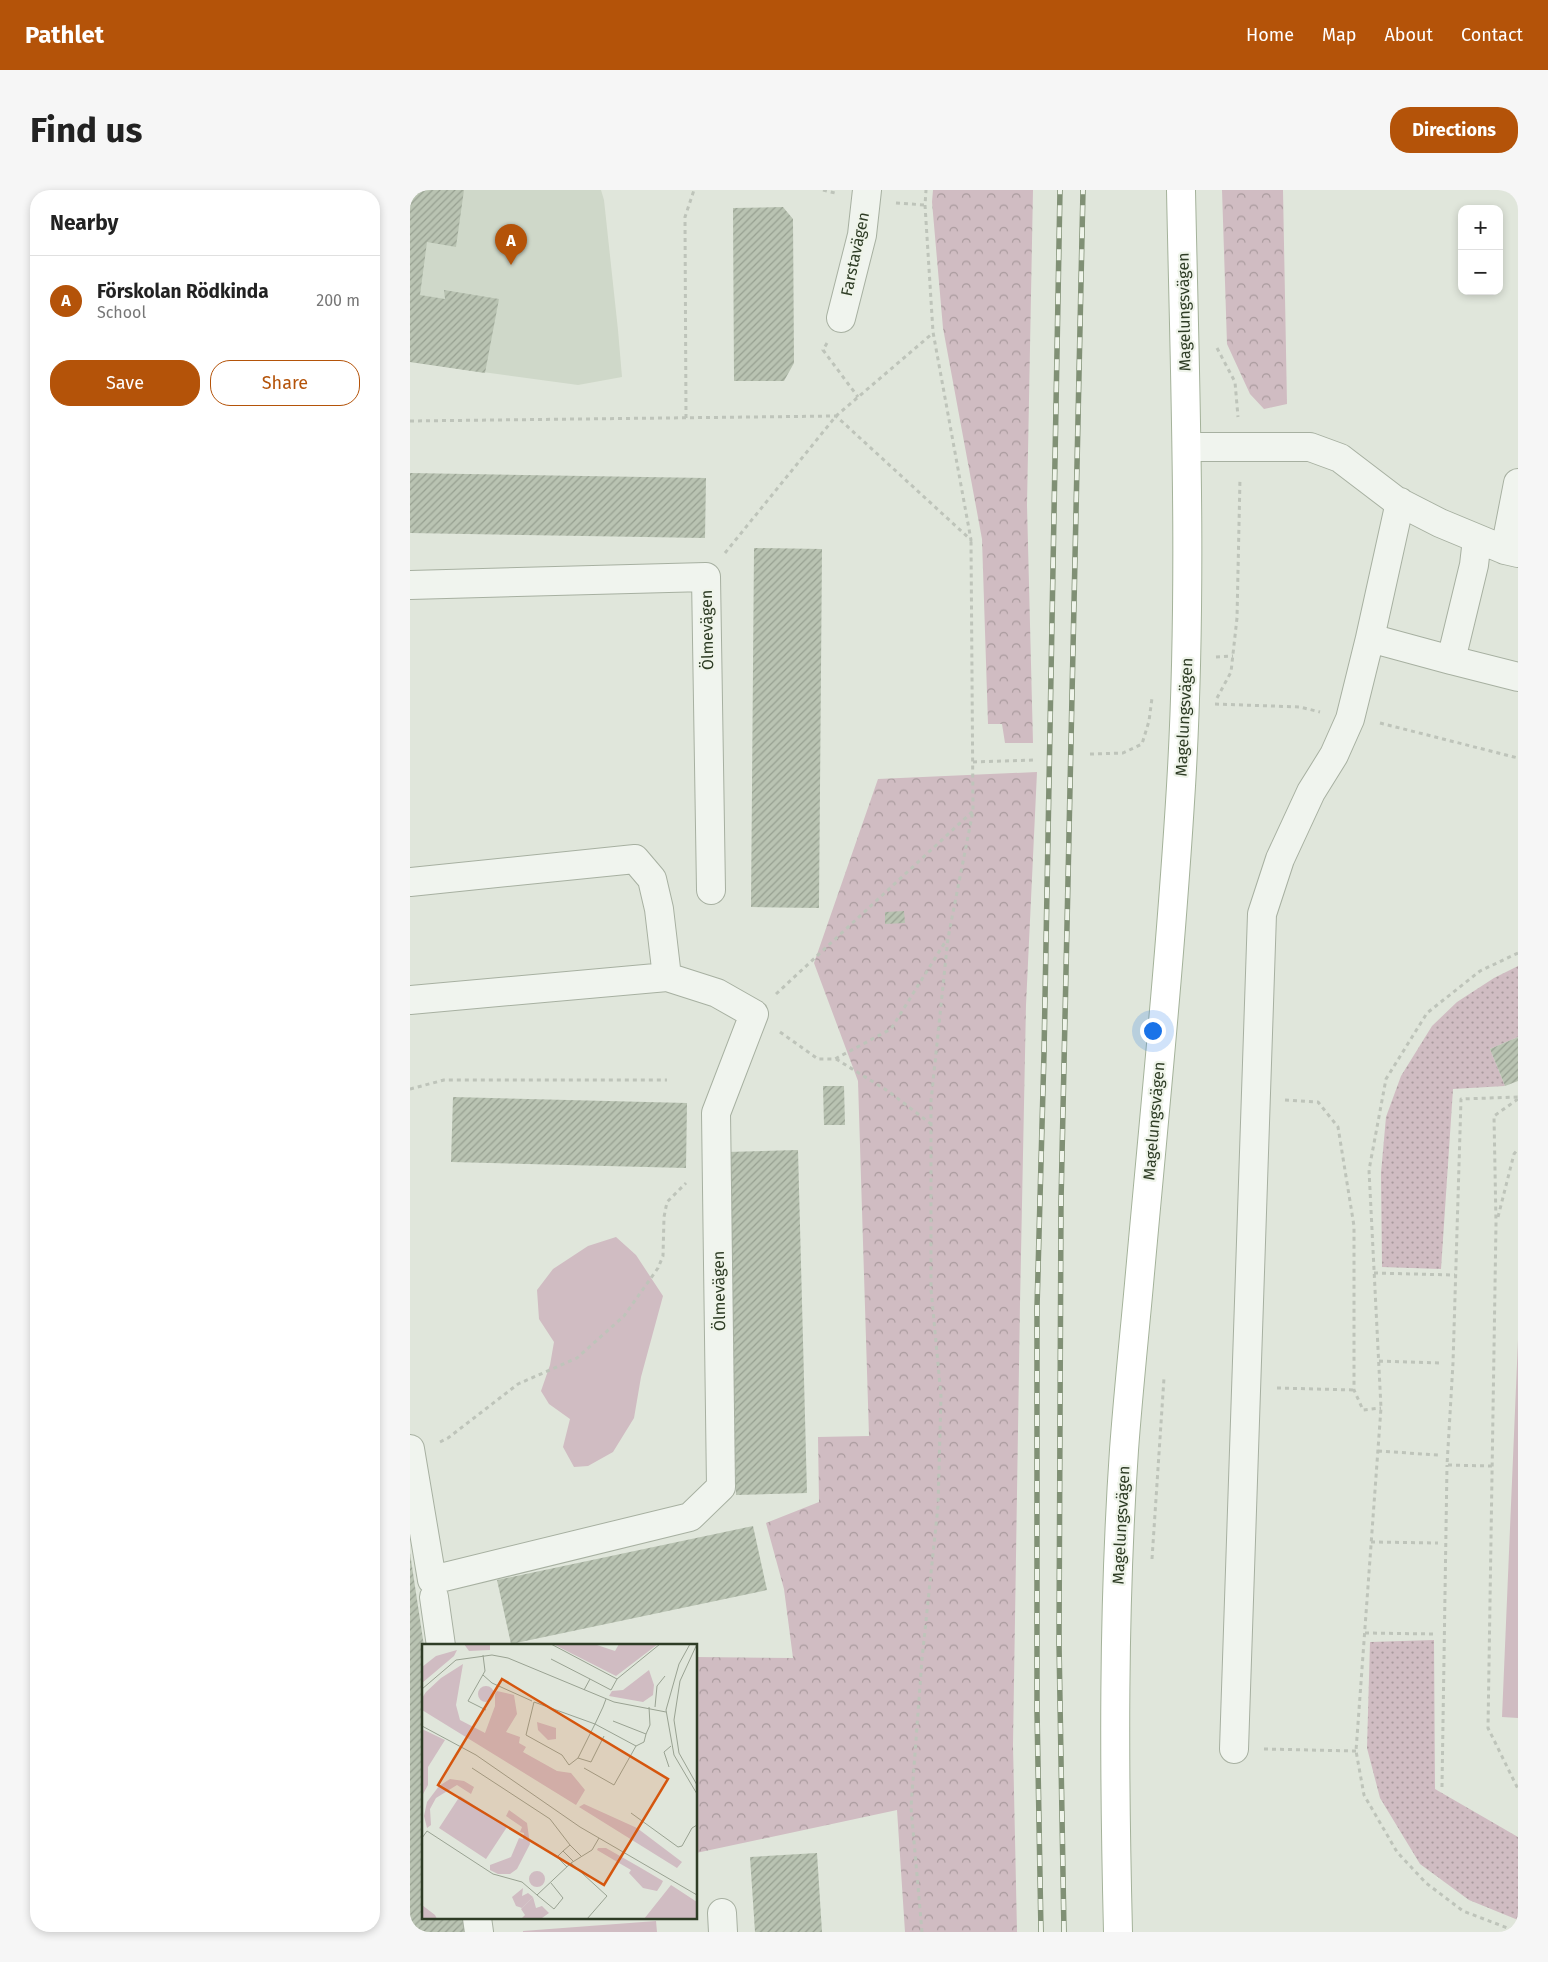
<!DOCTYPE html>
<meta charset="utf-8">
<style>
body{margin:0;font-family:"Fira Sans",sans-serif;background:#f6f6f6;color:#222}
.controls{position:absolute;right:15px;top:15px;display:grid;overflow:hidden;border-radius:10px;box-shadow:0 2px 8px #0003}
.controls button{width:45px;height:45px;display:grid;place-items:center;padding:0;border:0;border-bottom:1px solid #e0e0e0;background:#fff;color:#222;font:25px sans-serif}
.you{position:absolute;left:742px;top:840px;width:18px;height:18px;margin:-12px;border:4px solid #fff;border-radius:50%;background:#1a73e8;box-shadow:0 0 0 8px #1a73e833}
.badge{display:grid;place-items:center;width:32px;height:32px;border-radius:50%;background:#b45309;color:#fff;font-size:16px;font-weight:700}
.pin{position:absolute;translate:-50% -41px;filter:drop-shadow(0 1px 2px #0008)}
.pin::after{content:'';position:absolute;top:26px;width:18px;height:15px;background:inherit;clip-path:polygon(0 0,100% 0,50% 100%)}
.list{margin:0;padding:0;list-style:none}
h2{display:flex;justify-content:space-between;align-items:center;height:65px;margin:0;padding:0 20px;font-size:21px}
h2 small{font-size:16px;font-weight:400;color:#767676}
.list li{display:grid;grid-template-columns:32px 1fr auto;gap:15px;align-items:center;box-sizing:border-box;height:90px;padding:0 20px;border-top:1px solid #e0e0e0}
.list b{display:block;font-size:19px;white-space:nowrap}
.list p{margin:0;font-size:16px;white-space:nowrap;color:#767676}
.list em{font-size:16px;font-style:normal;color:#767676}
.actions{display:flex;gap:10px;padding:15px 20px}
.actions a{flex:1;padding:11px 0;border:1px solid #b45309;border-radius:20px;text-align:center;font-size:18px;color:#b45309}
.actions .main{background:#b45309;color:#fff}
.map{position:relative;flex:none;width:1108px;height:1742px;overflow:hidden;border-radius:20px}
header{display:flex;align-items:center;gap:30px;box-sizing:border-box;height:70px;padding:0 25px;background:#b45309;color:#fff}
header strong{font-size:24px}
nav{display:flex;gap:28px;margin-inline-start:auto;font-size:18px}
.intro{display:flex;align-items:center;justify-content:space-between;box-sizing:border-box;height:120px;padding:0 30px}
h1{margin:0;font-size:35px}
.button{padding:12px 22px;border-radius:20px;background:#b45309;color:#fff;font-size:18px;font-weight:700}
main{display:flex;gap:30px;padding:0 30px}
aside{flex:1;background:#fff;border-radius:20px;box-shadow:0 2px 8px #0003}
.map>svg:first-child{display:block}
.built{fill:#cfd8c9}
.grass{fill:url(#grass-dots)}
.forest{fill:url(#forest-crowns)}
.park{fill:#d0bcc2}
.building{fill:url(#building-hatch)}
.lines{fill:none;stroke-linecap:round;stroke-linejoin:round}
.minor-casing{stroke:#a7b0a1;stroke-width:30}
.major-casing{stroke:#a4b29a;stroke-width:30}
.path{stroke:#bec4ba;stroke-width:3;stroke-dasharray:4 4;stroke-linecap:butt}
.minor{stroke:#f0f4ee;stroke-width:28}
.major{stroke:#fff;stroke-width:28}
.rail-casing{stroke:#809075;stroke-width:5.5}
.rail{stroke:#eff4ea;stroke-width:4;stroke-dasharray:11;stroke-linecap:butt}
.labels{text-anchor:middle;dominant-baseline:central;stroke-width:4.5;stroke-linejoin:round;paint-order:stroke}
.street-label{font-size:16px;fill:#2e3c25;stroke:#eff4ea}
.inset-road{fill:none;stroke:#99a292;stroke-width:1}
.view{fill:#d5560e;fill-opacity:0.15;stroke:#d5560e;stroke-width:2.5}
.inset-edge{fill:none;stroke:#2e3c25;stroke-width:2.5}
</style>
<header>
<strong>Pathlet</strong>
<nav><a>Home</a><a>Map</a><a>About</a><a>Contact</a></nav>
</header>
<div class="intro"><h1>Find us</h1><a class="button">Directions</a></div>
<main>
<aside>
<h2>Nearby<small></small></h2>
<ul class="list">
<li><span class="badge">A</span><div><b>Förskolan Rödkinda</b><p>School</p></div><em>200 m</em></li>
</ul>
<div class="actions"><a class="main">Save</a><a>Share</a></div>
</aside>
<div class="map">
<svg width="1108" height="1742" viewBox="0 0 1108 1742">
<defs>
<pattern id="grass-dots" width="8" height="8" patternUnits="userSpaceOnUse" patternTransform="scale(1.25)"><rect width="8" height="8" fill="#d0bcc2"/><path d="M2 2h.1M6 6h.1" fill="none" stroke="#a99a9d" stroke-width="1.8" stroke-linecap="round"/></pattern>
<pattern id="forest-crowns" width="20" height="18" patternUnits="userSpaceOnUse" patternTransform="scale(1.25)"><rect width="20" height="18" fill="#d0bcc2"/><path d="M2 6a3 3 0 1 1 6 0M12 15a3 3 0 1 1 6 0" fill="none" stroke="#a99a9d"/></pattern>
<pattern id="building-hatch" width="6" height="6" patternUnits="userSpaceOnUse" patternTransform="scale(1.25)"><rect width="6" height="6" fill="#b9c3b2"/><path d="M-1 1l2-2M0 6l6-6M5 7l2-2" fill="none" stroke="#97a091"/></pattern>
</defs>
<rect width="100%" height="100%" fill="#e0e6db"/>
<path class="built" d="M0 0H191L194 10 208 140 212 187 168 195 0 172Z"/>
<path class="grass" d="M1108 776V847L1080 859 1095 896 1043 899 1031 1079 972 1077 971 983 976 927 991 886 1022 836 1047 812 1084 788Z
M1024 1450 1025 1599 1108 1647V1730L1059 1710 1010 1674 970 1608 957 1558 960 1452Z"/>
<path class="forest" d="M523 0H623L617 315 623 553H595L592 534H578L572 349 533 138 522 12Z
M812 0H873L877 214 854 219 840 204 817 154Z
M627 582 616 815 610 1114 603 1555 607 1742H495L487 1620 286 1663V1467L383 1468 374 1399 356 1333 409 1312 408 1247 459 1246 448 891 404 773 468 589Z"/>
<path class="park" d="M206 1047 226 1065 253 1106 231 1187 224 1228 203 1262 178 1276 164 1277 153 1257 160 1229 139 1214 131 1201 140 1175 144 1152 129 1129 127 1100 143 1079 178 1056Z
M1108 1150V1528L1092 1527Z
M246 1731 247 1742H113V1741Z"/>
<path class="building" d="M0 0H54L46 57 17 52 10 105 35 109 34 100 89 109 75 183 0 172Z
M373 17 383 29 384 173 374 191H324L323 18Z
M0 283 296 288 295 348 0 343Z
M344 358 412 359 409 718 341 717Z
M494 721 495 733 475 734V722Z
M1108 847V891L1095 896 1080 859Z
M413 896H434L435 935H414Z
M43 907 277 913 276 978 41 972Z
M388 960 397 1303 326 1305 317 962Z
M343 1336 357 1400 101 1454 87 1390Z
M0 1363 14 1456V1728H54L55 1742H0Z
M407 1663 412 1742H345L340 1667Z"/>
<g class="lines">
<defs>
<path id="minor" d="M431 128 452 45 457 0
M777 257H900L930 268 985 310 1030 333 1095 360 1108 363
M990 312 960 448 1041 470 1064 375 1067 349
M1095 360 1108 293
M0 395 296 387 301 700
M1041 470 1108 487
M0 692 225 669 242 689 249 719 257 787
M0 810 257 787 307 803 344 824 306 923 311 1297 280 1327 22 1390 0 1259
M24 1407 31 1456
M824 1559 852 724 870 669 901 602 924 565 940 529 960 448
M312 1723 313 1742
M67 1728 69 1742"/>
<path id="major" d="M708 1742C704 1581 703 1420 714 1260 718 1205 724 1149 729 1094 744 928 761 762 771 596 783 397 775 199 771 0"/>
</defs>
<use href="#minor" class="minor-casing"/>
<use href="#major" class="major-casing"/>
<path class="path" d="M413 0 425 3
M486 13 515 15
M417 153 413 160 448 207
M807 158 825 192 828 227
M276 228 275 27 284 0
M0 231 426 226 561 350 523 142 515 15 516 0
M315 363 426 226 523 143
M806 467 823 466
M807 508 821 482 827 428 830 288
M805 514 890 517 910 522
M970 533 1108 568
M680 564 713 563 732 554 739 531 742 508
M563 572 623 570
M1108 763 1070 781 1017 823 976 889 959 980 971 1218 946 1561 954 1605 987 1662 1016 1693 1053 1721 1108 1742
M366 804 563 621
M370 842 408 869H425L481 839 537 749
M426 869 478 901 521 934
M0 899 34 890H257
M1108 909 1084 926 1086 1033 1078 1538 1108 1599
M875 910 908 912 928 937 944 1036V1200L953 1220 971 1218
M1088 1027 1104 964 1108 959
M964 1083 1045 1085
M969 1171 1031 1173
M867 1198 944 1200
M30 1252 38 1248 108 1194 167 1168 214 1126 248 1078 253 1066 254 1027 257 1012 276 993
M968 1261 1028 1265
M1082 1276 1037 1275 1043 1173 1051 909 1108 907
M961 1352 1028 1353
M742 1369 754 1188
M955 1443 1025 1444
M854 1559 946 1561
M1032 1597 1037 1275
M512 1742 501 1617 512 1469 528 1316 531 1206 521 1099V911L538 748 563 621 561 350"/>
<use href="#minor" class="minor"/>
<use href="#major" class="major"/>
<defs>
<path id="rail" d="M631 1742 627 1520V1118L634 863 650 0
M654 1742 649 1453 651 1012 673 0"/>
</defs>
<use href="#rail" class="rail-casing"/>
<use href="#rail" class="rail"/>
</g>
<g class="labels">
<g class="street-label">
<text transform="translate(445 64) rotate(-78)">Farstavägen</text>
<text transform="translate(774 122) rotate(-91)">Magelungsvägen</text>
<text transform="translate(297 440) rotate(-91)">Ölmevägen</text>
<text transform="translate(774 527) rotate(-87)">Magelungsvägen</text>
<text transform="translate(744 931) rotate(-85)">Magelungsvägen</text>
<text transform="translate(309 1101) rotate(-91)">Ölmevägen</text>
<text transform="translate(711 1335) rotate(-87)">Magelungsvägen</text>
</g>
</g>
<g transform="translate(12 1454)">
<rect width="275" height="275" fill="#e0e6db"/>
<path d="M42 0 68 1V6L47 7ZM28 135 42 137 52 143 49 150 35 141 14 154 8 165 9 181 5 184 2 172 5 158 17 142ZM87 166 105 179 108 200 95 225 88 230H76L68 226V221L89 213 97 194 101 195 102 189 98 188 100 183 84 172ZM111 253 114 264 120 262 127 269 120 274 99 275 103 271 99 265ZM0 261 13 271 15 275H0Z" fill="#d0bcc2"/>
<path d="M131 0H172L193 7 197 0H236L194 32ZM35 6 32 12 0 39V23L14 12ZM41 20 34 61 38 76 63 89 73 62V50L75 47 92 51 95 70 84 88 98 93 97 99 104 103 101 108 135 127 149 129 163 146 154 161 0 66V54L4 48 19 34ZM227 26 232 41 231 51 221 58 187 52 190 47 201 46ZM0 85 23 96 6 123V141L0 152ZM162 160 215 184 260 218 255 224 157 163ZM176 204H184L219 224 241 237 239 241 235 247 221 244 207 229 209 226 175 206ZM107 235a8 8 0 1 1 16 0a8 8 0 1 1-16 0ZM249 241 275 258V275H222ZM101 244 100 252 106 249 111 253 100 264 94 262 90 253Z" fill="#d0bcc2"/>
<path d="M56 50a8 8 0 1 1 16 0a8 8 0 1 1-16 0ZM115 78 134 84V95L126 96 116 86ZM38 152 85 183 64 215 17 184Z" fill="#d0bcc2"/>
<path class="inset-road" d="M129 0 195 35M268 0 257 20 244 66 252 111 275 150M275 0 258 37 252 76 257 109 275 141M61 11 63 27 46 57 64 66M129 15 168 35M61 31 70 39 110 57M195 35 238 0M0 45 34 16 70 11 86 14 192 58 244 68M162 46 168 35 189 46 195 35M233 63 235 42 243 32M191 77 224 90 228 81 227 63M0 82 54 111 158 183 275 251M214 102 222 98 224 90M156 114 169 118 182 92M247 123 242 108 249 102M50 124 128 175 148 201M162 124 192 141 214 102 173 80 112 58 104 91 140 111 147 121 156 114 173 80 181 63 184 55M209 169 256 203 260 202 270 184 275 181M0 194 5 187 71 230 100 238 115 251M141 207 135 213 145 223M151 217 141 207 148 201 159 212M149 219 185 252 165 275M129 239 141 254 132 265 115 251 149 219 170 206 177 194"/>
<path class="view" d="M80 35 246 135 182 241 16 141Z"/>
<rect width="275" height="275" class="inset-edge"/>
</g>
</svg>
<div class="controls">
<button>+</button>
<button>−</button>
</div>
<div class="you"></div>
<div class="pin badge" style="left:101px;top:75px">A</div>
</div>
</main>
